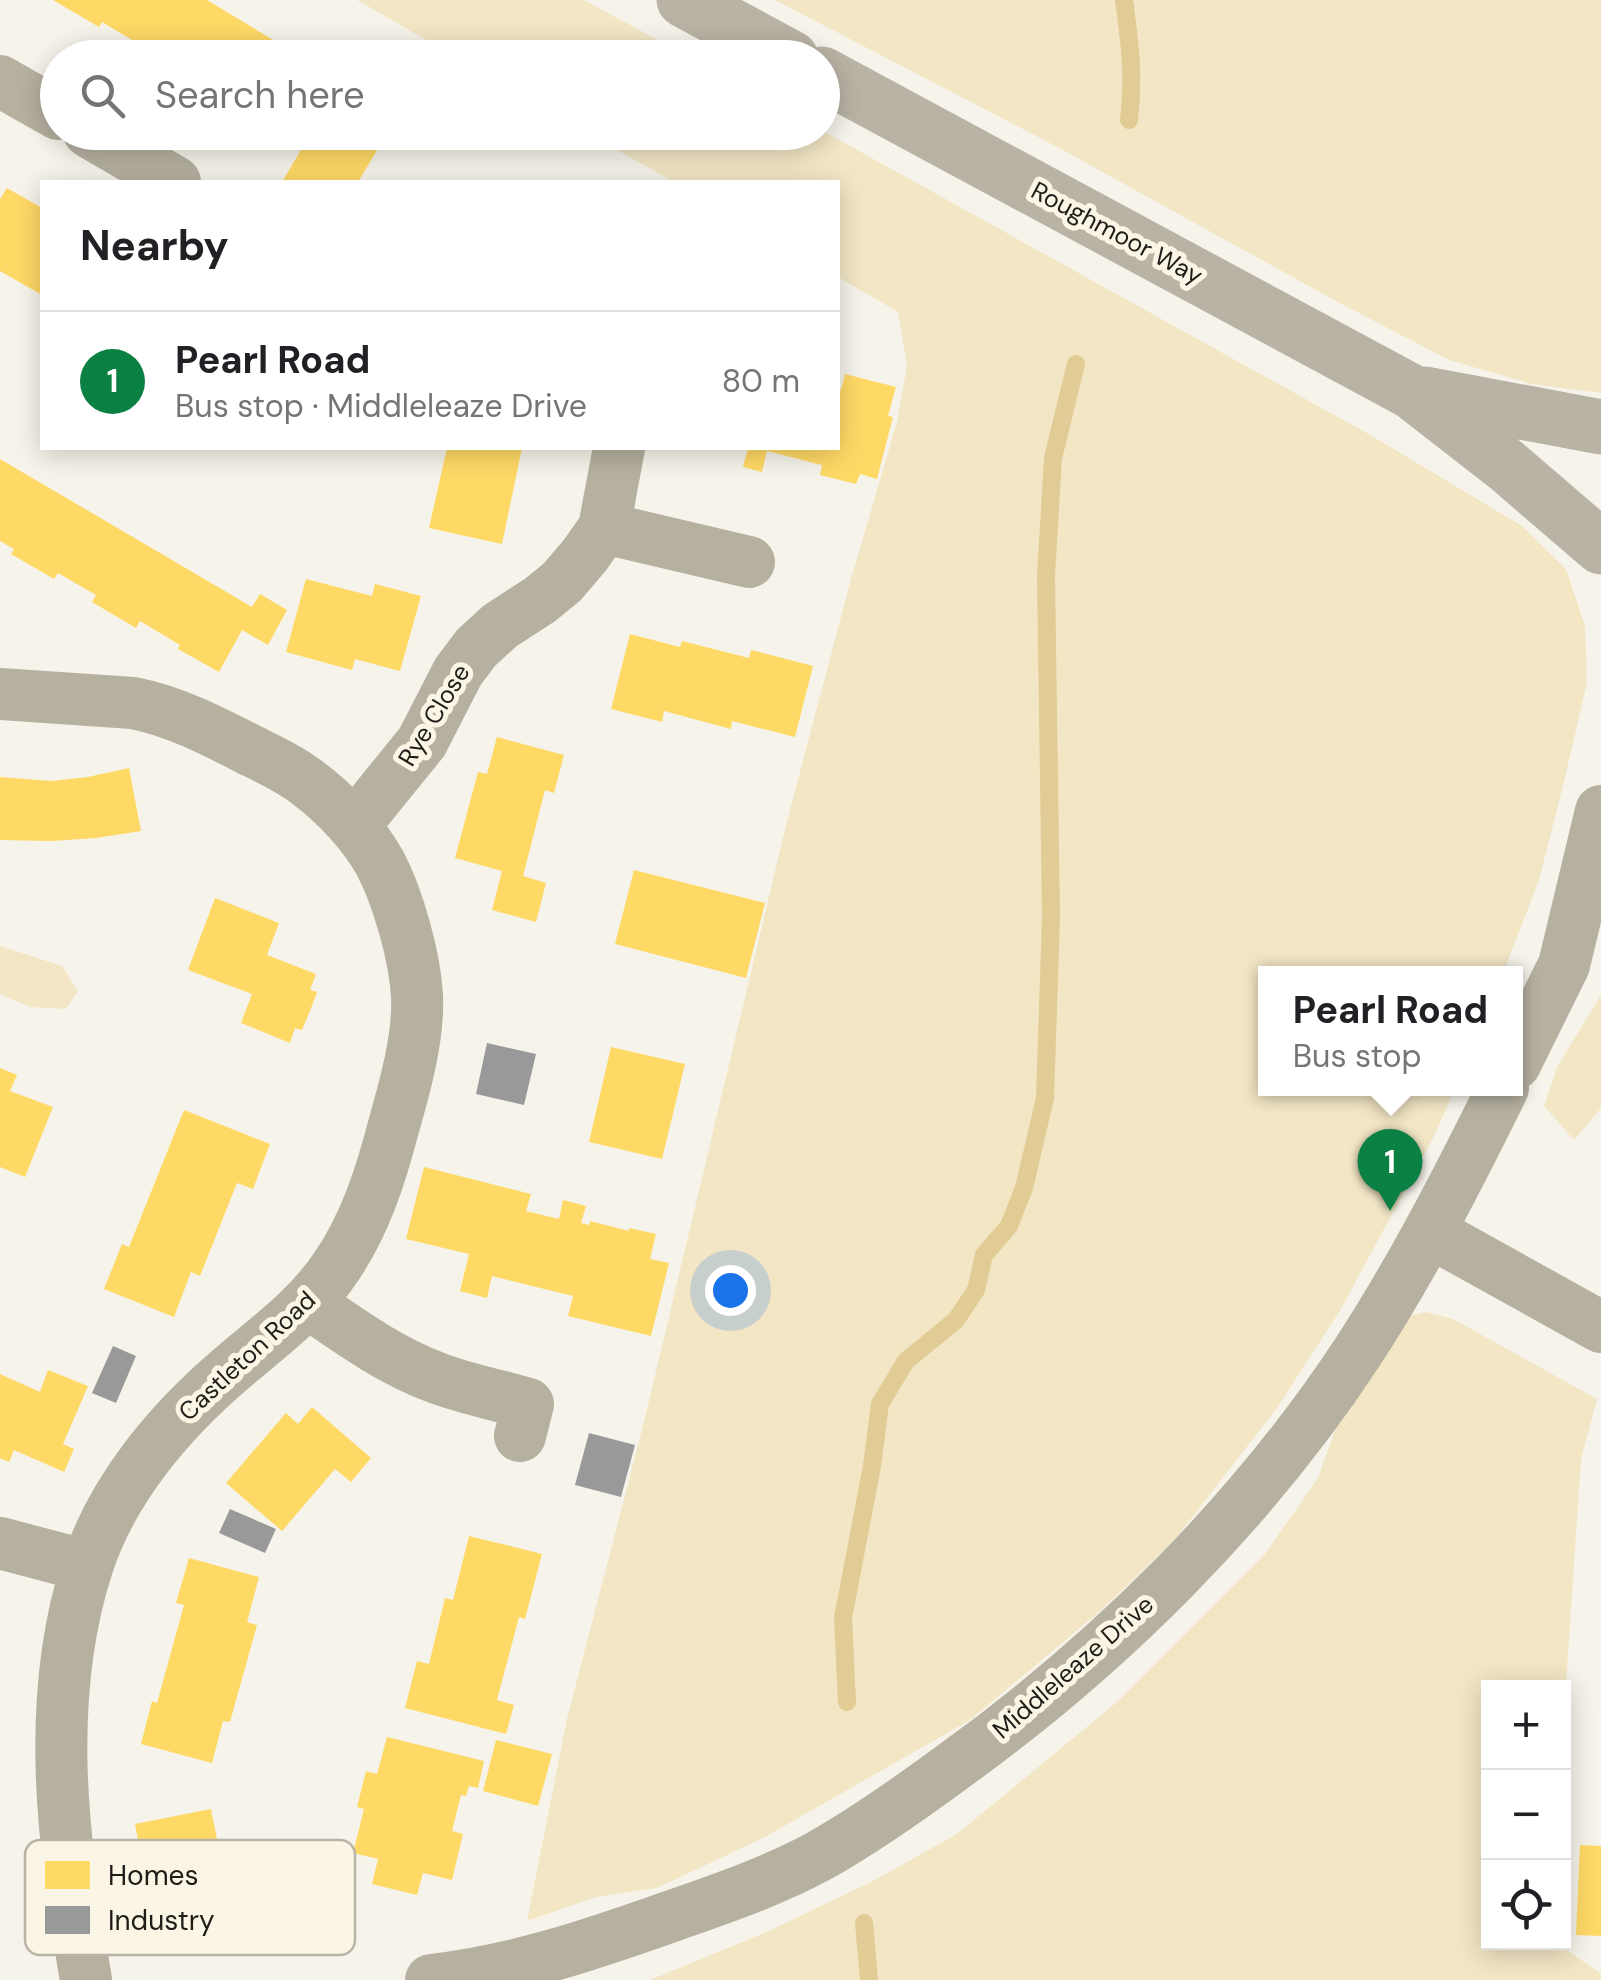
<!DOCTYPE html>
<meta charset="utf-8">
<style>
body{margin:0;font-family:"DM Sans",sans-serif;background:#f6f6f6;color:#202124}
.controls{position:absolute;right:30px;bottom:30px;display:grid;overflow:hidden;border-radius:0px;box-shadow:0 5px 25px #0003}
.controls button{width:90px;height:90px;display:grid;place-items:center;padding:0;border:0;border-bottom:2px solid #e0e0e0;background:#fff;color:#202124;font:50px sans-serif}
.you{position:absolute;left:730px;top:1290px;width:35px;height:35px;margin:-25px;border:8px solid #fff;border-radius:50%;background:#1a73e8;box-shadow:0 0 0 15px #1a73e833}
.badge{display:grid;place-items:center;width:65px;height:65px;border-radius:50%;background:#0b8043;color:#fff;font-size:32px;font-weight:700}
.pin{position:absolute;translate:-50% -82px;filter:drop-shadow(0 2px 5px #0008)}
.pin::after{content:'';position:absolute;top:52px;width:35px;height:30px;background:inherit;clip-path:polygon(0 0,100% 0,50% 100%)}
.popup{position:absolute;left:1258px;top:966px;width:265px;height:130px;box-sizing:border-box;display:grid;place-content:center;border-radius:0px;background:#fff;filter:drop-shadow(0 2px 8px #0005);font-size:32px;white-space:nowrap;color:#757577}
.popup b{font-size:38px;color:#202124}
.popup::after{content:'';position:absolute;left:50%;top:100%;margin-left:-20px;border:20px solid transparent;border-top-color:#fff}
.list{margin:0;padding:0;list-style:none}
h2{display:flex;justify-content:space-between;align-items:center;height:130px;margin:0;padding:0 40px;font-size:42px}
h2 small{font-size:32px;font-weight:400;color:#757577}
.list li{display:grid;grid-template-columns:65px 1fr auto;gap:30px;align-items:center;box-sizing:border-box;height:140px;padding:0 40px;border-top:2px solid #e0e0e0}
.list b{display:block;font-size:38px;white-space:nowrap}
.list p{margin:0;font-size:32px;white-space:nowrap;color:#757577}
.list em{font-size:32px;font-style:normal;color:#757577}
.icon{flex:none;width:55px;height:55px;fill:none;stroke:currentColor;stroke-width:2;stroke-linecap:round;stroke-linejoin:round}
.map{position:relative;flex:none;width:1601px;height:1980px;overflow:hidden}
.search{position:absolute;background:#fff;box-shadow:0 5px 25px #0003;left:40px;top:40px;width:800px;height:110px;display:flex;align-items:center;gap:25px;box-sizing:border-box;padding:0 35px;border-radius:55px;color:#757577;font-size:38px}
.panel{position:absolute;background:#fff;box-shadow:0 5px 25px #0003;left:40px;top:180px;width:800px;height:270px;border-radius:0px}
.map>svg:first-child{display:block}
.green{fill:#f2e6c5}
.homes{fill:#ffd966}
.industry{fill:#999}
.lines{fill:none;stroke-linecap:round;stroke-linejoin:round}
.stream{stroke:#e1cc95;stroke-width:18}
.minor{stroke:#b5b0a0;stroke-width:52}
.major{stroke:#b9b3a5;stroke-width:55}
.labels{text-anchor:middle;dominant-baseline:central;stroke-width:10;stroke-linejoin:round;paint-order:stroke}
.street-label{font-size:25px;fill:#1f1d17;stroke:#fbf5e5}
.key{fill:#fbf5e5;stroke:#b9b4a7;stroke-width:2.5}
.key-label{font-size:28px;fill:#1f1d17}
</style>
<div class="map">
<svg width="1601" height="1980" viewBox="0 0 1601 1980">
<rect width="100%" height="100%" fill="#f6f3ea"/>
<path class="green" d="M357 0H584L689 57H456Z
M775 0H1601V393L1532 384 1449 360 1334 300 1061 149Z
M823 131 1372 436 1522 526 1566 569 1585 626 1587 682 1564 782 1539 880 1503 973 1265 974V1088L1455 1089 1435 1134 1341 1309 1277 1408 1176 1538 1099 1612 970 1720 765 1837 657 1888 596 1897 527 1921 567 1719 643 1426 786 825 851 579 897 422 907 366 898 312 838 277V182H674L587 133 822 132Z
M0 946 62 966 78 991 66 1009 30 1007 0 994Z
M1601 995V1108L1574 1140 1544 1106 1557 1067Z
M1426 1312 1453 1319 1597 1399 1581 1459 1564 1714V1688H1488V1942L1557 1943 1601 1974V1980H650L771 1930 875 1880 957 1834 1117 1702 1265 1554 1318 1478 1355 1373 1398 1318Z"/>
<path class="homes" d="M53 0H207L303 58H162L102 22 99 27Z
M311 132H388L358 182H282L305 143 318 150 324 140Z
M7 188 42 208V295L0 271V199Z
M845 374 896 387 888 416 893 417 877 479 860 474 856 484 820 475 822 465 767 451 762 472 743 467 748 448H838V389L841 390Z
M447 448H522L502 544 429 528Z
M0 459 252 607 260 594 287 610 268 645 242 630 219 672 178 649 180 645 140 621 136 628 92 602 96 595 58 573 54 579 11 554 14 549 0 541Z
M306 579 372 596 375 584 421 596 400 671 355 659 352 670 286 652Z
M630 634 680 647 682 641 749 658 751 650 813 666 795 737 732 721 731 729 664 711 662 722 611 709Z
M497 737 564 755 554 793 545 790 523 876 546 883 536 922 492 910 502 871 455 858 478 772 487 774Z
M129 768 141 831 96 838 51 841 0 840V777L51 781 88 777Z
M634 870 765 903 746 978 615 944Z
M215 898 279 923 267 955 316 974 310 990 317 992 310 1011 302 1030 295 1028 290 1043 241 1023 252 994 188 970Z
M611 1047 685 1064 662 1159 589 1142Z
M0 1068 17 1075 10 1091 53 1107 25 1177 0 1167Z
M184 1110 270 1144 253 1189 237 1183 200 1276 191 1272 174 1317 104 1289 122 1244 129 1247Z
M424 1167 531 1194 526 1211 559 1219 563 1200 586 1206 581 1223 590 1225V1221L629 1231V1228L656 1234 650 1259 669 1263 651 1336 568 1316 573 1296 492 1276 487 1298 460 1291 469 1254 406 1239Z
M48 1370 88 1386 63 1444 74 1449 64 1472 14 1450 9 1462 0 1458V1374L40 1392Z
M312 1407 371 1458 351 1482 335 1469 282 1531 226 1483 286 1413 298 1424Z
M469 1536 542 1554 525 1619 519 1617 497 1700 514 1705 506 1734 405 1708 417 1661 429 1664 445 1598 453 1600Z
M189 1558 259 1577 247 1622 257 1625 230 1722 223 1721 212 1763 141 1744 152 1701 157 1703 184 1605 176 1603Z
M387 1737 484 1761 478 1788 469 1786 466 1796 461 1795 452 1831 463 1834 452 1880 423 1873 417 1895 372 1884 378 1859 353 1853 364 1809 357 1807 366 1771 377 1774Z
M496 1740 552 1754 538 1806 483 1791Z
M211 1809 221 1859 244 1855 255 1909 227 1914 231 1932 210 1936 212 1945 173 1954 170 1939 158 1941 135 1824Z
M1580 1845 1601 1846V1936L1576 1935Z"/>
<path class="industry" d="M487 1043 536 1054 524 1105 476 1094Z
M113 1346 136 1356 116 1403 92 1393Z
M589 1433 635 1445 621 1497 575 1485Z
M230 1509 276 1529 265 1553 219 1533Z"/>
<g class="lines">
<path class="stream" d="M1124 0C1130 44 1134 75 1129 120
M847 1702 843 1618 872 1466 880 1404 906 1361 956 1320 976 1290 984 1255 1009 1226 1024 1188 1045 1098 1051 917 1046 575 1053 458 1076 364
M864 1923 869 1980"/>
<path class="minor" d="M0 81 58 114
M89 132 175 182
M604 528 749 562
M0 694 133 703C174 711 211 730 248 749 268 759 290 769 308 783 336 804 363 833 380 863 398 897 415 957 417 996 419 1037 405 1086 394 1125 381 1175 365 1225 336 1267 309 1308 267 1338 231 1369 170 1421 112 1489 87 1567 44 1700 63 1845 86 1980
M354 826 422 742 458 672 476 648 500 626 540 600 562 582 585 555 604 528 619 448
M1515 1064 1564 965 1601 811
M1430 1232 1601 1327
M307 1302C349 1331 389 1360 437 1378 466 1389 498 1395 528 1404L520 1436
M0 1543 87 1566
M431 1980C514 1971 593 1944 672 1916 721 1899 773 1881 819 1856 865 1830 909 1799 951 1768 1107 1656 1251 1514 1357 1353 1412 1269 1458 1179 1503 1088"/>
<path class="major" d="M684 0 791 58
M822 74 1412 392 1507 466 1601 547
M1425 394 1601 427"/>
</g>
<g class="labels">
<g class="street-label">
<text transform="translate(1117 233) rotate(28)">Roughmoor Way</text>
<text transform="translate(434 715) rotate(-59)">Rye Close</text>
<text transform="translate(247 1356) rotate(-43)">Castleton Road</text>
<text transform="translate(1073 1667) rotate(-41)">Middleleaze Drive</text>
</g>
</g>
<rect x="25" y="1840" width="330" height="115" rx="15" class="key"/>
<rect x="45" y="1861" width="45" height="28" fill="#ffd966"/>
<rect x="45" y="1906" width="45" height="28" fill="#999"/>
<g class="key-label">
<text x="108" y="1885">Homes</text>
<text x="108" y="1930">Industry</text>
</g>
</svg>
<div class="controls">
<button>+</button>
<button>−</button>
<button><svg class="icon" aria-label="locate" viewBox="0 0 24 24"><circle cx="12" cy="12" r="6"/><path d="M12 2v4M12 18v4M2 12h4M18 12h4"/></svg></button>
</div>
<div class="you"></div>
<div class="pin badge" style="left:1390px;top:1211px">1</div>
<div class="popup"><b>Pearl Road</b>Bus stop</div>
<div class="search"><svg class="icon" aria-label="search" viewBox="0 0 24 24"><circle cx="10" cy="10" r="6"/><path d="M15 15l6 6"/></svg>Search here</div>
<section class="panel">
<h2>Nearby<small></small></h2>
<ul class="list">
<li><span class="badge">1</span><div><b>Pearl Road</b><p>Bus stop · Middleleaze Drive</p></div><em>80 m</em></li>
</ul>
</section>
</div>
